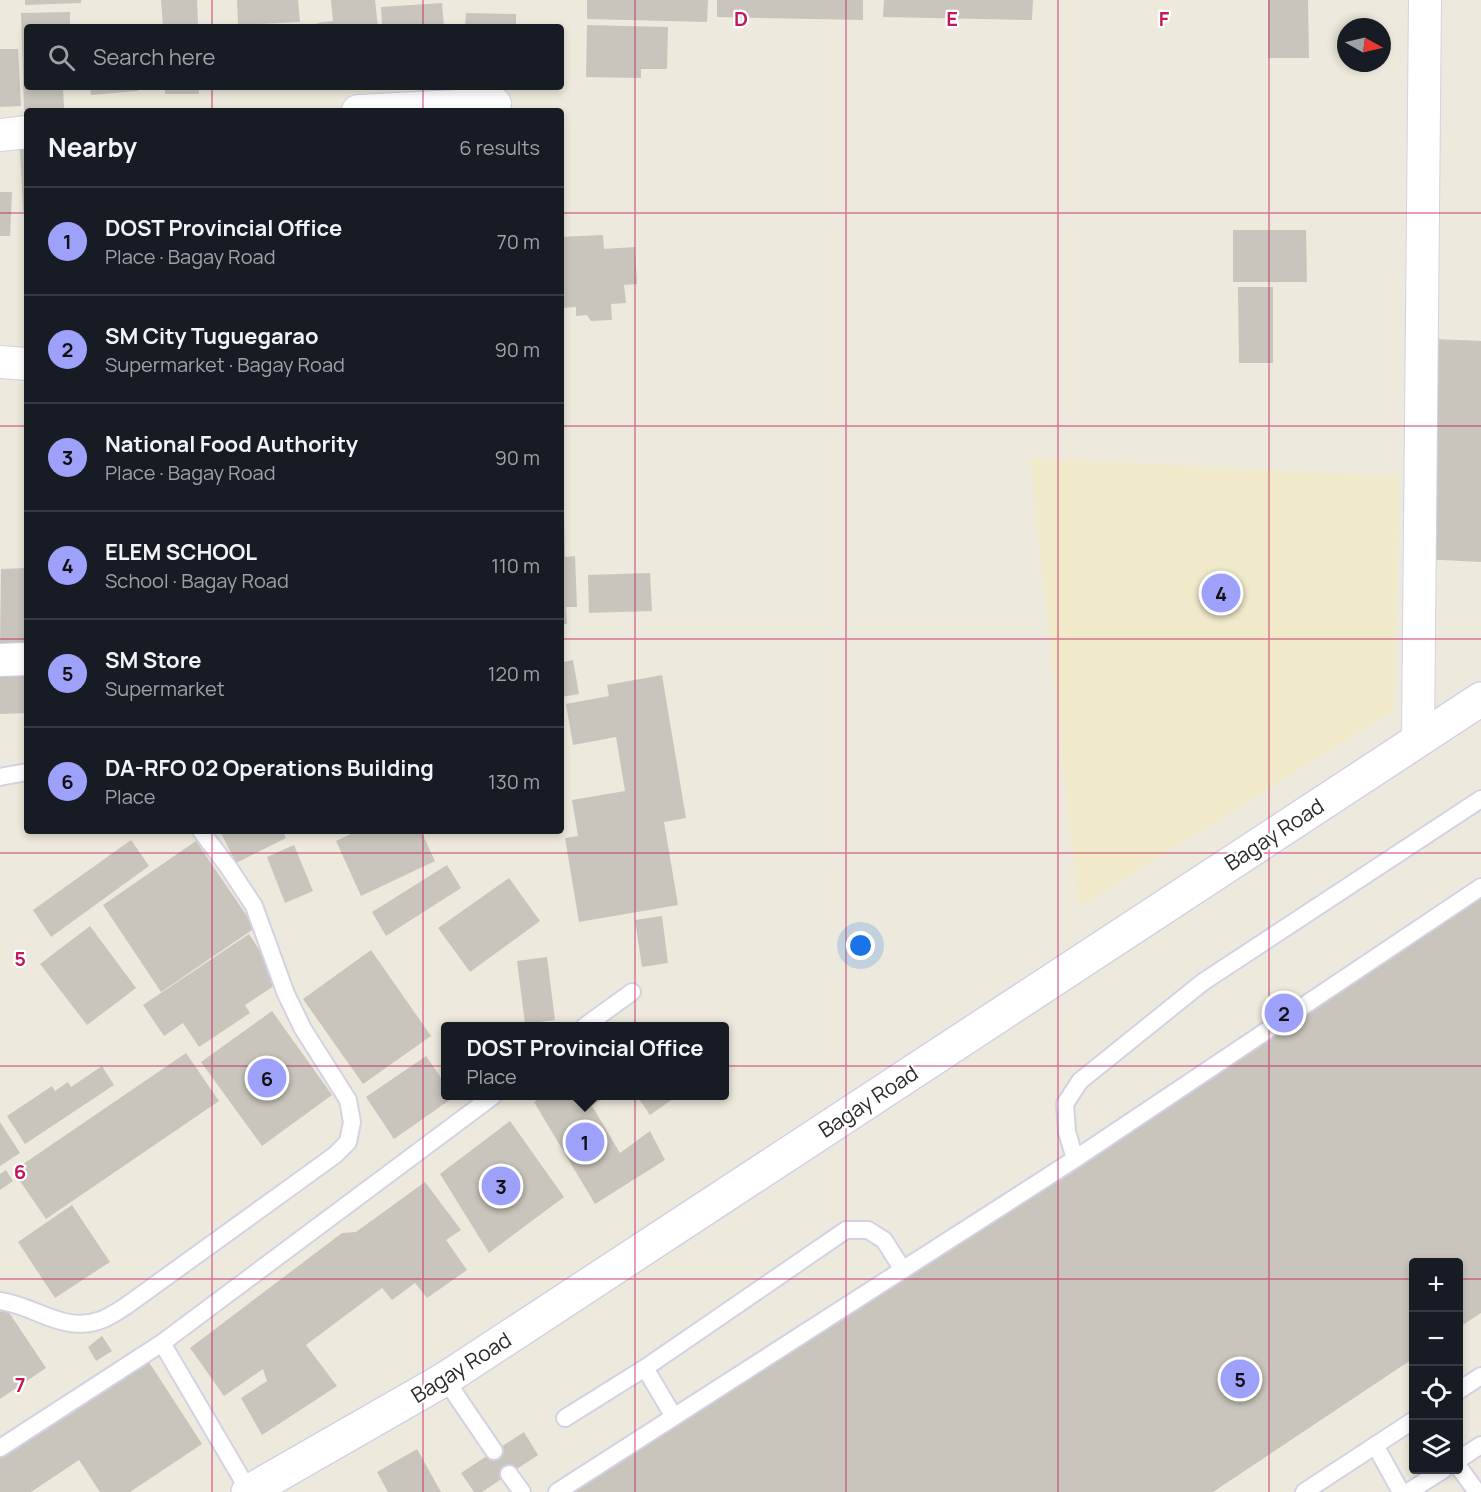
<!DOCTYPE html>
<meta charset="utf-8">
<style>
body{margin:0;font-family:Manrope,sans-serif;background:#20242c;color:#f1f3f6}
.controls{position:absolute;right:18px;bottom:18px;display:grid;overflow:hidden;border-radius:6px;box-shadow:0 3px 9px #0003}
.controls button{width:54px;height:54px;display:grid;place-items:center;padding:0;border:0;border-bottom:2px solid #363941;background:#171b24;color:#f1f3f6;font:30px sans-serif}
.compass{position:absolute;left:1337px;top:18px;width:54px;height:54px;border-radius:50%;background:#171b24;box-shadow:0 3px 9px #0003;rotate:98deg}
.you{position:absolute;left:861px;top:946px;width:21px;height:21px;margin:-15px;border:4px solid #fff;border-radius:50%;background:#1a73e8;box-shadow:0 0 0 9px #1a73e833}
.badge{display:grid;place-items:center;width:39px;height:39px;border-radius:50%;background:#9ea1fa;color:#111;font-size:20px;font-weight:700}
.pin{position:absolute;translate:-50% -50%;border:3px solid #fff;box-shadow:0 2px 6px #0006}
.popup{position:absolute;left:441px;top:1022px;width:288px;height:78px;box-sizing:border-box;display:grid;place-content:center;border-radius:6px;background:#171b24;filter:drop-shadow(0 2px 4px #0005);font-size:20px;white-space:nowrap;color:#9ea1a6}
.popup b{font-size:22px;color:#f1f3f6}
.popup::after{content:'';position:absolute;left:50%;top:100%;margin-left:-12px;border:12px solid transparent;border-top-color:#171b24}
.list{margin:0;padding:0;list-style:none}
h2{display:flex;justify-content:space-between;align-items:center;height:78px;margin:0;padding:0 24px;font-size:26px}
h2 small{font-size:20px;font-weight:400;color:#9ea1a6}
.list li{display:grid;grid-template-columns:39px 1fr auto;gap:18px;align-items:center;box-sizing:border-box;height:108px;padding:0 24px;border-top:2px solid #363941}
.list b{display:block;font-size:22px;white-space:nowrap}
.list p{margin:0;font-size:20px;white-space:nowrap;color:#9ea1a6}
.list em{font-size:20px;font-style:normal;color:#9ea1a6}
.icon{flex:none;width:33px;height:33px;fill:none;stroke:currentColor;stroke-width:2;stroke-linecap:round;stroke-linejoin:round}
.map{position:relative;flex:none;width:1481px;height:1492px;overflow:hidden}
.search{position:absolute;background:#171b24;box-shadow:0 3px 9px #0003;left:24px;top:24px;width:540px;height:66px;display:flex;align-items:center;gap:15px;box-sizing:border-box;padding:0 21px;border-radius:6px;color:#9ea1a6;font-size:22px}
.panel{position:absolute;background:#171b24;box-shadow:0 3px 9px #0003;left:24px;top:108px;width:540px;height:726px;border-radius:6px}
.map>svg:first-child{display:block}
.education{fill:#f0eacb}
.building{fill:#c9c5bc}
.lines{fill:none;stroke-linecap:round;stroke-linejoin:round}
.lane-casing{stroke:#d2d2e4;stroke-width:20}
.street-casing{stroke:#d2d2e4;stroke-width:34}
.secondary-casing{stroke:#d2d2e4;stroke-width:36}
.lane{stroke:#fff;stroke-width:16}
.street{stroke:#fff;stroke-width:32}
.secondary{stroke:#fff;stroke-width:33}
.grid{fill:none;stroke:#c2185b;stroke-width:1.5;stroke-opacity:0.55}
.labels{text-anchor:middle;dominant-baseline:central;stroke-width:4.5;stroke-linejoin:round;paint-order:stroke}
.street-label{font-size:21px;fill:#2b2b2b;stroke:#fff}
.grid-label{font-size:20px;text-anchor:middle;font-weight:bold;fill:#c2185b;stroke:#fff;stroke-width:4.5;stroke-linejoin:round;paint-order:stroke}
</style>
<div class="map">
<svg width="1481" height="1492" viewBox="0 0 1481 1492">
<rect width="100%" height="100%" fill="#ede9dc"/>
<path class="education" d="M1030 458 1399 477 1394 710 1079 907Z"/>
<path class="building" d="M25 0H81V3L25 5Z
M161 0H197L198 24 163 27Z
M237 0H298L300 22 238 25Z
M331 0H375L378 27H318L317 23 333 21Z
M587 0H708L707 22 587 19Z
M717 0H863V20L717 17Z
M884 0H1033L1032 20 883 17Z
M1268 0H1308L1309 58H1268Z
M442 3 444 27H382L381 7Z
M70 12V27H27V87H63L64 108 24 110 21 13Z
M466 13 516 14V27H465Z
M587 25 668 27 667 69H641V78L586 77Z
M0 49H18L21 106 0 107Z
M90 87H138V91L91 95Z
M165 87H199V94H165Z
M20 149H27V211H23Z
M0 192H12L10 236H0Z
M1233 230H1306L1307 282H1233Z
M603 235 604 249 635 247 637 284 624 285 626 303 611 304 612 320 591 321 587 315 576 316V307L561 308V237Z
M1238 287H1273V363H1239Z
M1433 339 1481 341V562L1422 559Z
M561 512H564L565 557 575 556 577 607H566L567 624H561Z
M27 568V646H0L1 569Z
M650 573 652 611 589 613 588 575Z
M561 653H562L564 662 573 660 579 694 561 697Z
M27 675V713L0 714V676Z
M662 675 686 818 664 822 678 905 579 922 565 838 578 836 572 800 625 791 616 737 573 745 566 704 609 696 607 685Z
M220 831H283L286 838 236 863Z
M357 831H421L435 861 361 896 336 841Z
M131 840 149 866 51 937 33 910Z
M196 841 255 928 161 992 103 905Z
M294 845 313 891 285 903 267 857Z
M447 865 461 888 386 936 372 912Z
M509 878 540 921 470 972 438 928Z
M1481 897V1313L1458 1328V1262H1414V1358L1213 1492H564Z
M662 916 668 963 642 967 635 920Z
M90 926 136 988 87 1025 40 964Z
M249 934 280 982 245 1005 250 1013 199 1047 183 1023 164 1036 143 1005Z
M371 950 431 1036 363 1084 303 999Z
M547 957 555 1020 525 1024 517 961Z
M272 1011 332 1095 262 1146 201 1062Z
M186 1053 219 1101 46 1219 13 1171Z
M426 1056 446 1085V1096H453L454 1097 394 1139 366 1097Z
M102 1066 114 1085 25 1144 7 1116 52 1086 55 1091 68 1082 71 1087Z
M543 1096H606L592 1106 620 1153 650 1131 665 1160 595 1204 534 1102Z
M637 1096H677L650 1115Z
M510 1121 564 1197 489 1253 440 1174Z
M0 1122 20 1153 0 1166Z
M6 1170 13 1181 0 1190V1174Z
M425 1182 461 1230 446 1240 467 1270 427 1298 415 1283 392 1300 382 1288 306 1345 337 1386 262 1435 241 1398 267 1381 263 1369 224 1396 190 1348 342 1233 356 1232Z
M72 1205 110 1262 55 1298 18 1242Z
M6 1308 46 1368 0 1399V1312Z
M102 1336 112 1351 96 1361 88 1347Z
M145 1356 202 1444 130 1492H100L79 1460 31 1492H0V1452Z
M524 1432 538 1455 482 1492H474L461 1473Z
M417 1449 441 1492H388L377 1472Z"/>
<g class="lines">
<defs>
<path id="lane" d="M0 777 27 772
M585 1026 632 992
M1075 1159 1067 1132 1065 1104 1080 1081 1203 982 1481 799
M0 1301C36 1306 64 1334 101 1320 110 1317 118 1311 126 1306L335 1155 348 1142 352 1122 348 1100 303 1029 286 994 254 906 229 868 201 831
M162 1343 249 1491
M645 1368 674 1417
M445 1379 494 1451
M1458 1391 1481 1376
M565 1418 645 1368 846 1230H868L884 1240 903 1270
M1375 1445 1401 1492
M0 1448 162 1343 493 1096
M1458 1460 1481 1445
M1458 1466 1477 1492
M509 1474 522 1492
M557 1492 1075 1159 1481 887
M1304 1492 1414 1420
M1408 1492 1443 1470"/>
<path id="street" d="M358 111 495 104
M0 135 27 132
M0 362 27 364
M0 660 27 659
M1418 739 1425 0"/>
<path id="secondary" d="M248 1492 445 1379 1481 699"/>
</defs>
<use href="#lane" class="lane-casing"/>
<use href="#street" class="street-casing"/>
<use href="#secondary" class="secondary-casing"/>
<use href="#lane" class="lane"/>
<use href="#street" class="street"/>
<use href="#secondary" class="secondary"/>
</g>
<path class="grid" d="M212 0V27M423 0V27M635 0V1492M846 0V1492M1058 0V1492M1269 0V1492M212 87V111M423 87V111M0 213H27M561 213H1481M0 426H27M561 426H1481M0 639H27M561 639H1481M212 831V1492M423 831V1492M0 853H1481M0 1066H1481M0 1279H1414M1458 1279H1481"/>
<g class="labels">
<g class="street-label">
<text transform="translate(1274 834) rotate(-33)">Bagay Road</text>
<text transform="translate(868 1101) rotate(-33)">Bagay Road</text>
<text transform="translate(461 1367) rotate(-32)">Bagay Road</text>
</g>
</g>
<g class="grid-label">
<text x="741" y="26">D</text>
<text x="952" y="26">E</text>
<text x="1164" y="26">F</text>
<text x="20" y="966">5</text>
<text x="20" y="1179">6</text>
<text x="20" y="1392">7</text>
</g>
</svg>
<div class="controls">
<button>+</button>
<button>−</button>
<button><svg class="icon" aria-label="locate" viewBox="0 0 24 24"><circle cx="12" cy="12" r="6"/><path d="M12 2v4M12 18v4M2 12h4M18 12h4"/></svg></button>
<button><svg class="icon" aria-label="layers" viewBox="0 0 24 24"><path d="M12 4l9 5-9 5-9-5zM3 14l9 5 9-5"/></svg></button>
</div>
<svg class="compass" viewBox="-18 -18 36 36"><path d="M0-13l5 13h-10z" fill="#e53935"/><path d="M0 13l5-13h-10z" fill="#9ea1a6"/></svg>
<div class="you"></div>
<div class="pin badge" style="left:585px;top:1142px">1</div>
<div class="popup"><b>DOST Provincial Office</b>Place</div>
<div class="pin badge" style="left:1284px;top:1013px">2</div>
<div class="pin badge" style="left:501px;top:1186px">3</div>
<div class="pin badge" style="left:1221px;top:593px">4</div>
<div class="pin badge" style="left:1240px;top:1379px">5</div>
<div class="pin badge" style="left:267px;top:1078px">6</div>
<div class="search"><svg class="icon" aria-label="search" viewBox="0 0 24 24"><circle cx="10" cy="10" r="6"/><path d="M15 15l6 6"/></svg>Search here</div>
<section class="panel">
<h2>Nearby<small>6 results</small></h2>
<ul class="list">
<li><span class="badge">1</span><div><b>DOST Provincial Office</b><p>Place · Bagay Road</p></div><em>70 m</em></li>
<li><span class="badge">2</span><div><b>SM City Tuguegarao</b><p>Supermarket · Bagay Road</p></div><em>90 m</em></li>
<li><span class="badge">3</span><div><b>National Food Authority</b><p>Place · Bagay Road</p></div><em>90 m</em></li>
<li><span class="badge">4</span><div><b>ELEM SCHOOL</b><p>School · Bagay Road</p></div><em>110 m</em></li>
<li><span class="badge">5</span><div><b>SM Store</b><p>Supermarket</p></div><em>120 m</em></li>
<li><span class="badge">6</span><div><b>DA-RFO 02 Operations Building</b><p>Place</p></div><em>130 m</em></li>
</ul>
</section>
</div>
